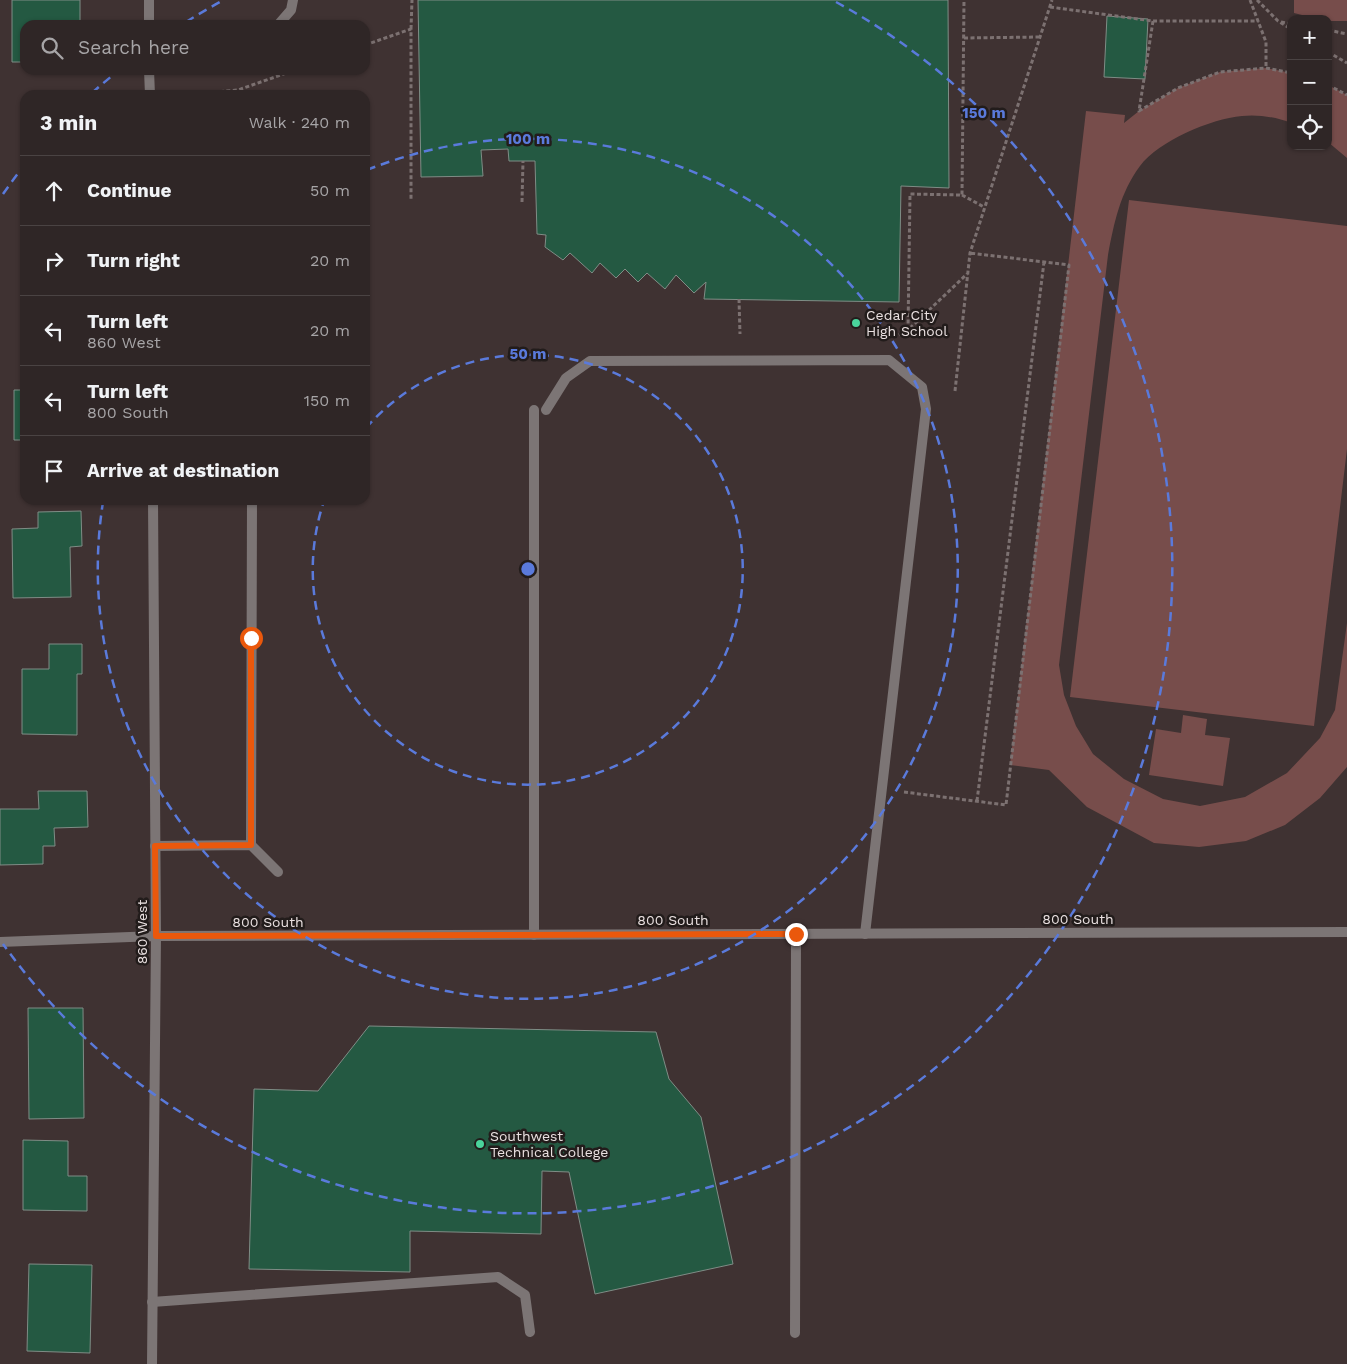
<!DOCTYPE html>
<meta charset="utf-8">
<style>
body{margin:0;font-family:"Work Sans",sans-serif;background:#372e2e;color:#f1f3f6}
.controls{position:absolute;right:15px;top:15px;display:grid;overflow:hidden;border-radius:10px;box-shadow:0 1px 4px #0004}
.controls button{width:45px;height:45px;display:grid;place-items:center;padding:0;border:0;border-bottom:1px solid #4a4343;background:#2f2626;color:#f1f3f6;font:25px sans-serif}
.stop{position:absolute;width:15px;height:15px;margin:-11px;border:4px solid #ea580c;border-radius:50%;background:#fff}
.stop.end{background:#ea580c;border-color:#fff;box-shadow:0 1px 5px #0008}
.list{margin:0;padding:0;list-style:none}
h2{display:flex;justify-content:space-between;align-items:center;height:65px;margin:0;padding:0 20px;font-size:21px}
h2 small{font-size:16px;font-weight:400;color:#a7a5a7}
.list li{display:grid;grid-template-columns:32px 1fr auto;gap:15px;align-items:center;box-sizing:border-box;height:70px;padding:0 20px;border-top:1px solid #4a4343}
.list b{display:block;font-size:19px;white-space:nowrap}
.list p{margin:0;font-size:16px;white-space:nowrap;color:#a7a5a7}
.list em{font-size:16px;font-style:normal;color:#a7a5a7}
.icon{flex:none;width:28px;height:28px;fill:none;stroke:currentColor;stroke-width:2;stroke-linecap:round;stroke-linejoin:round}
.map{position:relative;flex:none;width:1347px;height:1364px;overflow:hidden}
.search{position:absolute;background:#2f2626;box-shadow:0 1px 4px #0004;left:20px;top:20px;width:350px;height:55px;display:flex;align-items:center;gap:12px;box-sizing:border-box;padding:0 18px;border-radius:15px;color:#a7a5a7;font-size:19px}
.panel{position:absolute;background:#2f2626;box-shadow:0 1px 4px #0004;left:20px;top:90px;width:350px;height:415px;border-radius:15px}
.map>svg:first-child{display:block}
.green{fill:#774d4b}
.building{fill:#245942;stroke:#7f8d86}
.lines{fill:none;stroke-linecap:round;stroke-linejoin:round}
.path{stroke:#7c7171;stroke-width:3;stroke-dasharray:4 2.5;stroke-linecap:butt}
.lane{stroke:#7c7575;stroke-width:10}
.street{stroke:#7c7575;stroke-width:10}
.route{stroke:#ea580c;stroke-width:6}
.ring{fill:none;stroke:#5a7adb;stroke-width:2.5;stroke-dasharray:9 6}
.poi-dot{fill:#4ad49c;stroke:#221c1b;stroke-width:2}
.labels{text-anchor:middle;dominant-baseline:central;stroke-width:5;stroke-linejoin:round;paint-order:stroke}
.poi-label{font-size:14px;fill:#eae1e1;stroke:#221c1b;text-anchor:start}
.street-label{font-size:14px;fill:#eae1e1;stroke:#221c1b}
.centre{fill:#5a7adb;stroke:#221c1b;stroke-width:2.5}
.ring-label{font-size:15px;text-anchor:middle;font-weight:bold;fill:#5a7adb;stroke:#221c1b;stroke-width:5;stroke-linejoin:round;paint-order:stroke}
</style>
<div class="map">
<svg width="1347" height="1364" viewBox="0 0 1347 1364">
<rect width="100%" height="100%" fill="#3f3232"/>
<path class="green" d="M1294 0H1347V21H1328V19H1318L1294 13Z
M1266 68 1291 73V123C1276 117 1257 114 1242 116 1210 119 1159 141 1140 166 1120 193 1114 223 1108 255L1059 665 1064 695 1076 726 1093 754 1124 779 1163 799 1200 806 1245 797 1287 773 1320 738 1335 710 1347 623V767L1320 798 1285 825 1246 841 1199 847 1154 843 1087 807 1049 770 1010 765 1086 111 1125 115 1124 123 1139 111 1178 88 1220 72Z
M1328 85 1347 95V158L1328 142Z
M1129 200 1347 226V449L1314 726 1070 697Z
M1183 715 1207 719 1205 735 1230 738 1223 786 1149 775 1156 729 1181 733Z"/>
<path class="building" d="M12 0H80V25H25V62H12Z
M418 0H948L949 188 901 186 899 302 704 299 706 282 694 293 676 275 665 289 647 273 638 282 625 269 616 278 600 263 592 273 570 253 563 260 545 247 546 235 537 234 535 161H509L508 149 481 150 483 176 421 177Z
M1107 16 1148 19 1145 79 1104 77Z
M21 280H25V333H21Z
M23 369H25V440H14V390H23Z
M81 511 82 546 70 547 71 597 13 598 12 529 38 528V512Z
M49 644H82V674H77V735L22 734V669H49Z
M38 791H87L88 827 54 828 55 846H43V864L0 865V809H39Z
M28 1008H83L84 1118 29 1119Z
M369 1026 656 1032 669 1079 701 1117 733 1264 595 1294 569 1172 542 1171 541 1234 410 1231V1272L249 1269 254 1089 318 1091Z
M23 1140 68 1141V1176H87V1211L23 1210Z
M29 1264 92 1265 90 1353 27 1351Z"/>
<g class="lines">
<path class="path" d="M1250 0 1266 42V68
M1257 0 1278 21 1291 29
M1050 7 1153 21H1259
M1153 21 1139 111 1178 88 1220 72 1266 68 1291 73
M1281 22 1291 24
M411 29 412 0
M1328 30 1347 34
M964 38 1040 37
M365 45 411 29V201
M1328 52 1347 63
M1328 85 1347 95
M194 94 238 90 295 70
M962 195 984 207
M522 202 523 161
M739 299 740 334
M908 330 910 194 962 195 964 0
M899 335 908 330 967 274
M955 391 970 253 1052 0
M904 792 1006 805 1069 265 970 253
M977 801 1044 262"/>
<path class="lane" d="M278 25 291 10 293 0
M534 410V935
M546 410 566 378 590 361 889 360 922 387 926 409 865 934
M252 500 251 845 278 872
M155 846 251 845
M152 1302 498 1277 525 1295 530 1332
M795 1333 796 934"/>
<path class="street" d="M149 0V25
M149 70 150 95
M0 942 156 936 1347 932
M152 1364 156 936 153 500"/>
</g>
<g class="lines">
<path class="route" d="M251 638V845L155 846 156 936 796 934"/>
</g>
<g class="ring">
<path d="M366 428A215 215 0 1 1 324 501"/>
<path d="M367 170A430 430 0 1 1 103 502"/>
<path d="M3 194A645 645 0 0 1 23 167M92 93A645 645 0 0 1 118 71M186 22A645 645 0 0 1 220 2M836 2A645 645 0 1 1 3 944"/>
</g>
<g class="poi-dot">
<circle cx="856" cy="323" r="5"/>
<circle cx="480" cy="1144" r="5"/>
</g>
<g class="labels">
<g class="poi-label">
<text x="866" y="315">Cedar City<tspan x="866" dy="16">High School</tspan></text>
<text x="490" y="1136">Southwest<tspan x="490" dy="16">Technical College</tspan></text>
</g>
<g class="street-label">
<text x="1078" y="919">800 South</text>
<text x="673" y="920">800 South</text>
<text x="268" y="922">800 South</text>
<text transform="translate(142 932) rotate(-90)">860 West</text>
</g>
</g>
<circle cx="528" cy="569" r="8" class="centre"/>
<g class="ring-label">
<text x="984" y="118">150 m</text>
<text x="528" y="144">100 m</text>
<text x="528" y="359">50 m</text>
</g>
</svg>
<div class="controls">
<button>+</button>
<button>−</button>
<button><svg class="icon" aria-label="locate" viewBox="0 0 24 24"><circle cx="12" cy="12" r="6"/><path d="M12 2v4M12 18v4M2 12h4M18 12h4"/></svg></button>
</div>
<div class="stop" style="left:251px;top:638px"></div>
<div class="stop end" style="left:796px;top:934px"></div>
<div class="search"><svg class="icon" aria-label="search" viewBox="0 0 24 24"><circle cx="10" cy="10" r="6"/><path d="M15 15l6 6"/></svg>Search here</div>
<section class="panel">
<h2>3 min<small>Walk · 240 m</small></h2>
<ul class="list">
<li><svg class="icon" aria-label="ahead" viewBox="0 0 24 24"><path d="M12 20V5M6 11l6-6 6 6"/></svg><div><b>Continue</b></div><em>50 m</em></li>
<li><svg class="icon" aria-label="right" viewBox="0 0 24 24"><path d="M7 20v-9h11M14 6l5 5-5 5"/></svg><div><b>Turn right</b></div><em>20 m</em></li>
<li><svg class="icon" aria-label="left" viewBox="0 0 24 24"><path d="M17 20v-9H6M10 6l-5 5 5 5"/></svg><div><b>Turn left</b><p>860 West</p></div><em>20 m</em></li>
<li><svg class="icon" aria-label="left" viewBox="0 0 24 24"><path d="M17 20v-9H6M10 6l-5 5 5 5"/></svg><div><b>Turn left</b><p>800 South</p></div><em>150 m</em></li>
<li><svg class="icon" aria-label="arrive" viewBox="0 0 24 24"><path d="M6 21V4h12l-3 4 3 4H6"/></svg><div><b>Arrive at destination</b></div></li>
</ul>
</section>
</div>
